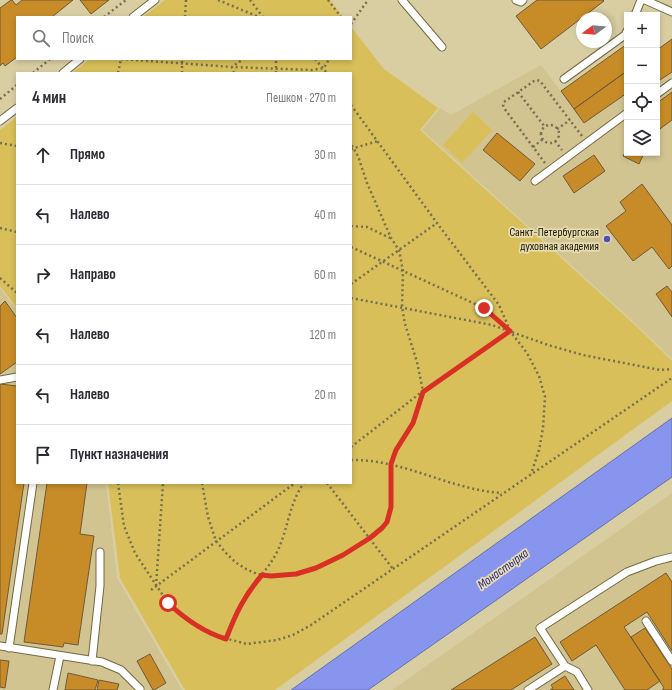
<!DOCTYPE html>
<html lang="ru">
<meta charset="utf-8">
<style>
body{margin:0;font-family:"Sofia Sans Condensed",sans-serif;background:#f7f7f7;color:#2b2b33}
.controls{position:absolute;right:12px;top:12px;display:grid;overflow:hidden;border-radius:0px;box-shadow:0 2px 6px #0003}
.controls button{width:36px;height:36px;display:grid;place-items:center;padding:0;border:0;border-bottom:1px solid #e1e1e2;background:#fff;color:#2b2b33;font:20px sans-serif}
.compass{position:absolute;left:576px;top:12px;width:36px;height:36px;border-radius:50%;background:#fff;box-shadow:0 2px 6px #0003;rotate:254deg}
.stop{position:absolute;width:12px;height:12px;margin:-9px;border:3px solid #d93025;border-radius:50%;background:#fff}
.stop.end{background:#d93025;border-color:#fff;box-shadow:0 1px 4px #0008}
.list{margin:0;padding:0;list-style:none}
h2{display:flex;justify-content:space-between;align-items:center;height:52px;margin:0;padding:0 16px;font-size:17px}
h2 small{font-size:13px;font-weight:400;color:#7c7c81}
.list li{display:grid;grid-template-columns:26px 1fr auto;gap:12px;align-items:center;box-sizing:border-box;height:60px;padding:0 16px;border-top:1px solid #e1e1e2}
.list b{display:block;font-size:15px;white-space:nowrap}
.list em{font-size:13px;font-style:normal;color:#7c7c81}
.icon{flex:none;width:22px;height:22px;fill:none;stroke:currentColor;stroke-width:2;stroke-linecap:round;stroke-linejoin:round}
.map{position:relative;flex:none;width:672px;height:690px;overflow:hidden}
.search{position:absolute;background:#fff;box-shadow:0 2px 6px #0003;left:16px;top:16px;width:336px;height:44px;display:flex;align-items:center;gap:10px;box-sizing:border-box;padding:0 14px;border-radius:0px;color:#7c7c81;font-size:15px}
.panel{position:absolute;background:#fff;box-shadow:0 2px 6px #0003;left:16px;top:72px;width:336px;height:412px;border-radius:0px}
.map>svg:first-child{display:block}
.built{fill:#d1c491}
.green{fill:#d8bf59}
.water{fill:#8795ee;stroke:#6770a9}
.building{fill:#c78c27;stroke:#715937}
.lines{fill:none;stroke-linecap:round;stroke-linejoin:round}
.service-casing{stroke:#736941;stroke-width:9}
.path{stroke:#776f51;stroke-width:2.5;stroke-dasharray:2 3;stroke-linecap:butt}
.service{stroke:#fff;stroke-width:7}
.route{stroke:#d93025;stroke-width:5}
.poi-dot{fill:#4a4fc5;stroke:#e6dbaf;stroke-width:1.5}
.labels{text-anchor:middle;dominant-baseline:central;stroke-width:3.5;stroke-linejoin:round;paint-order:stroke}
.poi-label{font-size:12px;fill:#1c1807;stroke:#e6dbaf;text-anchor:end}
.water-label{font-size:13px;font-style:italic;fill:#2b298e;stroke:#e6dbaf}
</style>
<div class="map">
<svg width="672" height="690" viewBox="0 0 672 690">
<rect width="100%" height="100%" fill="#d9cea2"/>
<path class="built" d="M672 39V359L636 324 422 130 440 108 451 115 541 65 574 109 627 71V153H657V50Z
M0 288 17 310V483H106L117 578 182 690H0Z
M672 493V690H392Z"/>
<path class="green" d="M165 0H330L343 17H143Z
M351 27 384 69 438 108 420 130 635 325 672 361V401L275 690H185L120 578 108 483H351V73H72L90 59H351Z
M473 112 492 130 462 163 443 145Z
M17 117V308L0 286V130Z"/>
<path class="water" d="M672 418V477L368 690H291Z"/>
<path class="building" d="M11 0H12L16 5 22 0H73L52 17H17V57L5 66 3 63 0 66V8Z
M80 0H109L91 14Z
M537 0H603L604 1 541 49 516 16Z
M672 39V72L657 82V50Z
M627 44V71L574 109 561 91Z
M627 71V93L584 123 574 109Z
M672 92V120L657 131V103Z
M497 133 535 164 520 181 483 150Z
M627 149V153H644L639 164 623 156Z
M594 155 605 171 574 193 563 176Z
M642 184 672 225V266L669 269 652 247 633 261 606 226 626 211 620 202Z
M667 286 672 292V317L656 294Z
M5 301 17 318V362L0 374V306Z
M0 384 17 386V483H24L2 634H0Z
M47 483H87L80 534 94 536 78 645 64 643 63 647 24 642Z
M666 573 672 582V651L647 612 624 627 660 681 647 690H625L596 645 572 661 560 642Z
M645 628 672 669V690H662L664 688 631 637Z
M535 637 552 664 511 690H451Z
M150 654 166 683 154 690H153L137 661Z
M0 660 9 661 5 688 0 687Z
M68 673 98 680 95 690H65Z
M565 676 574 690H550L553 688 551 685Z
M99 680 119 684 117 690H97Z"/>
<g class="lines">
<defs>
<path id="service" d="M402 0 442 47
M516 0 521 2 523 0
M645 0 672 12
M635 15 641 0
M133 17 155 0
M63 73 80 59
M564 79 625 35 627 31
M657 94 672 83
M0 121 17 108
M535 181 627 113
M0 380 17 377
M646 621 672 661
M0 646 102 662 121 670 140 689
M9 648 33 483
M92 661 100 586V552
M565 666 577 672 588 690
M53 690 60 656
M528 690 565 666 540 628 627 572 656 561 672 557"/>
</defs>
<use href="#service" class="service-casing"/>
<path class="path" d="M218 0 259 17
M250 0 263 17
M328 0 341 17
M104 17 126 0
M185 17 186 0
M351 24 368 0
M121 59 232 67 312 70 324 68 329 59
M315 59 327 73
M33 73 50 59
M118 73 121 59
M182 73V59
M234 73 232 67 243 59
M276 73V59
M518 92 545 127
M0 99 17 85
M351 105 437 223 499 305 509 328
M541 134a9 9 0 1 1 18 0a9 9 0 1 1-18 0Z
M557 129 570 120
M555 141 562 150
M0 143 17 146
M533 147 543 139
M351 149 378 141
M545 163 504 108 503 105 504 102 534 81 537 80 540 81 582 136
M351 226 367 227 390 238
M0 228 17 232
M351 247 484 308 510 331 527 353 539 376 545 397 543 428 539 450 531 474
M0 278 17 293
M351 284 437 223
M351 298 492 325 548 345 583 355 660 370 672 369
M351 447 423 391 510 331
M351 460C404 459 450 490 502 493
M118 483 124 526 135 553 168 603 181 615 196 626 213 635 247 644 277 640 293 635 311 625 672 378
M202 483 208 517 216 541 225 552 235 562 246 569 257 574 271 576H283L296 574 316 568 343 555 370 538 382 528 387 522 391 507 392 494 391 464 396 451 413 423 423 391 417 362 405 324 402 307 403 271 399 250 391 238 367 183 358 156 351 144
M327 483 393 569
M156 586 163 483
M151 590 295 483
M226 639C232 624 237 608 247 594 257 579 269 568 277 552 288 530 289 503 304 483"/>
<use href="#service" class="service"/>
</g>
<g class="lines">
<path class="route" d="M168 603C185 619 203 632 226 639 236 613 244 596 262 575L271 576 296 574 316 568 343 555 370 538 382 528 387 522 391 507V464L396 450 413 423 423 392 510 331 484 308"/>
</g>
<circle class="poi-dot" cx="607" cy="239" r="4"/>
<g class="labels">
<g class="poi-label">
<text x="599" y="232">Санкт-Петербургская<tspan x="599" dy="14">духовная академия</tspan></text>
</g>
<g class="water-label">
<text transform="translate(503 569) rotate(-36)">Монастырка</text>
</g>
</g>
</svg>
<div class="controls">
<button>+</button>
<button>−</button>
<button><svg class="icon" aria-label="locate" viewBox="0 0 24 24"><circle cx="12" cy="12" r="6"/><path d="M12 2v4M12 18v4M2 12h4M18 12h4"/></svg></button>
<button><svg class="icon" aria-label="layers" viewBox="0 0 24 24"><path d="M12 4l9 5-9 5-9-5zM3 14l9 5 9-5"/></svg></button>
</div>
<svg class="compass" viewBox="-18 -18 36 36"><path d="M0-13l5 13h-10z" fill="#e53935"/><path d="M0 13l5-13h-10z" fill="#7c7c81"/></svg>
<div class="stop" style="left:168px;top:603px"></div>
<div class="stop end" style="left:484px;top:308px"></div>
<div class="search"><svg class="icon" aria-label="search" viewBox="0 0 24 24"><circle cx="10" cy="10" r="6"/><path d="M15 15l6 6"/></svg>Поиск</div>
<section class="panel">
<h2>4 мин<small>Пешком · 270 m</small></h2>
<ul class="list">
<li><svg class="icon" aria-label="ahead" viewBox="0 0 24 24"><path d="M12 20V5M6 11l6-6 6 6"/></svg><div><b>Прямо</b></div><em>30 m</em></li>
<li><svg class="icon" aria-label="left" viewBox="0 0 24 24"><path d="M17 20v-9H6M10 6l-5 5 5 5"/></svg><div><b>Налево</b></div><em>40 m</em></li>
<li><svg class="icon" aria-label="right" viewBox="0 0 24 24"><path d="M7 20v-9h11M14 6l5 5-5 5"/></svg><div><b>Направо</b></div><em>60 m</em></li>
<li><svg class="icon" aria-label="left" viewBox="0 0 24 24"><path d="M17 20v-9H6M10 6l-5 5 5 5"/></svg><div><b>Налево</b></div><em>120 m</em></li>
<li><svg class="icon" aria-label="left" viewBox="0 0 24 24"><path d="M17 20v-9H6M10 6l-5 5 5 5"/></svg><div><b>Налево</b></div><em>20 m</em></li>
<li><svg class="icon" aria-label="arrive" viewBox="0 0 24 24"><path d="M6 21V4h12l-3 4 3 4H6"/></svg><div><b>Пункт назначения</b></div></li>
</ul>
</section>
</div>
